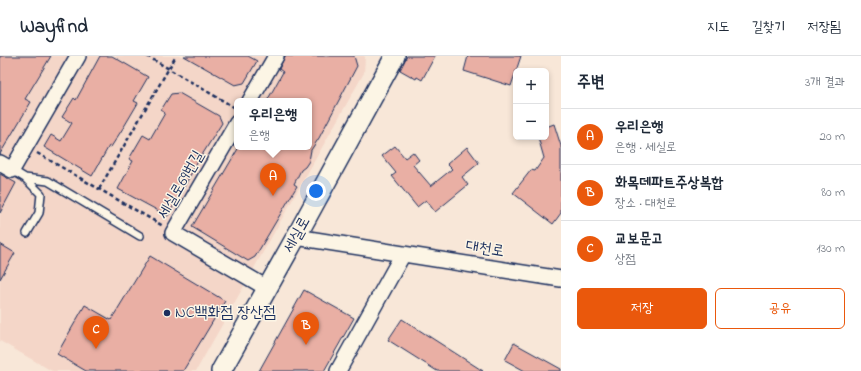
<!DOCTYPE html>
<html lang="ko">
<meta charset="utf-8">
<style>
body{margin:0;font-family:"Indie Flower","Poor Story",sans-serif;background:#f6f6f7;color:#1f2937}
.controls{position:absolute;right:12px;top:12px;display:grid;overflow:hidden;border-radius:6px;box-shadow:0 2px 6px #0003}
.controls button{width:36px;height:36px;display:grid;place-items:center;padding:0;border:0;border-bottom:1px solid #e0e1e3;background:#fff;color:#1f2937;font:20px sans-serif}
.you{position:absolute;left:316px;top:135px;width:14px;height:14px;margin:-10px;border:3px solid #fff;border-radius:50%;background:#1a73e8;box-shadow:0 0 0 6px #1a73e833}
.badge{display:grid;place-items:center;width:26px;height:26px;border-radius:50%;background:#ea580c;color:#fff;font-size:13px;font-weight:700}
.pin{position:absolute;translate:-50% -33px;filter:drop-shadow(0 1px 2px #0008)}
.pin::after{content:'';position:absolute;top:21px;width:14px;height:12px;background:inherit;clip-path:polygon(0 0,100% 0,50% 100%)}
.popup{position:absolute;left:234px;top:42px;width:78px;height:52px;box-sizing:border-box;display:grid;place-content:center;border-radius:6px;background:#fff;filter:drop-shadow(0 1px 3px #0005);font-size:13px;white-space:nowrap;color:#747a83}
.popup b{font-size:15px;color:#1f2937}
.popup::after{content:'';position:absolute;left:50%;top:100%;margin-left:-8px;border:8px solid transparent;border-top-color:#fff}
.list{margin:0;padding:0;list-style:none}
h2{display:flex;justify-content:space-between;align-items:center;height:52px;margin:0;padding:0 16px;font-size:17px}
h2 small{font-size:13px;font-weight:400;color:#747a83}
.list li{display:grid;grid-template-columns:26px 1fr auto;gap:12px;align-items:center;box-sizing:border-box;height:56px;padding:0 16px;border-top:1px solid #e0e1e3}
.list b{display:block;font-size:15px;white-space:nowrap}
.list p{margin:0;font-size:13px;white-space:nowrap;color:#747a83}
.list em{font-size:13px;font-style:normal;color:#747a83}
.actions{display:flex;gap:8px;padding:12px 16px}
.actions a{flex:1;padding:9px 0;border:1px solid #ea580c;border-radius:6px;text-align:center;font-size:14px;color:#ea580c}
.actions .main{background:#ea580c;color:#fff}
.map{position:relative;flex:none;width:561px;height:315px;overflow:hidden}
header{display:flex;align-items:center;gap:24px;box-sizing:border-box;height:56px;padding:0 20px;background:#fff;border-bottom:1px solid #e0e1e3}
header strong{font-size:19px}
nav{display:flex;gap:22px;margin-inline-start:auto;font-size:14px}
main{display:flex}
aside{flex:1;background:#fff}
.map>svg:first-child{display:block}
.built{fill:#f4d6c8;fill-rule:evenodd}
.building{fill:#e9afa4;stroke:#1b2f5e}
.lines{fill:none;stroke-linecap:round;stroke-linejoin:round}
.service-casing{stroke:#1b2f5e;stroke-width:10}
.minor-casing{stroke:#1b2f5e;stroke-width:18}
.tertiary-casing{stroke:#1b2f5e;stroke-width:22}
.path{stroke:#1b2f5e;stroke-width:2.5;stroke-dasharray:4 3;stroke-linecap:butt}
.service{stroke:#fcf5e5;stroke-width:7}
.minor{stroke:#fcf5e5;stroke-width:15}
.tertiary{stroke:#fcf5e5;stroke-width:19}
.poi-dot{fill:#1b2f5e;stroke:#fcf5e5;stroke-width:1.5}
.labels{text-anchor:middle;dominant-baseline:central;stroke-width:3;stroke-linejoin:round;paint-order:stroke}
.street-label{font-size:16px;fill:#1b2f5e;stroke:#fcf5e5}
.poi-label{font-size:16px;fill:#1b2f5e;stroke:#fcf5e5;text-anchor:start}
</style>
<header>
<strong>Wayfind</strong>
<nav><a>지도</a><a>길찾기</a><a>저장됨</a></nav>
</header>
<main>
<div class="map">
<svg width="561" height="315" viewBox="0 0 561 315">
<rect width="100%" height="100%" fill="#f8e7d8"/>
<filter id="ink" filterUnits="userSpaceOnUse"><feTurbulence type="fractalNoise" baseFrequency=".025" numOctaves="2"/><feDisplacementMap in="SourceGraphic" scale="8" xChannelSelector="R" yChannelSelector="G"/><feConvolveMatrix kernelMatrix="1 2 1 2 8 2 1 2 1" color-interpolation-filters="sRGB"/></filter>
<g filter="url(#ink)">
<path class="built" d="M0 0H364L365 1 364 17 196 315H52L0 285ZM237 45H309V91H237Z"/>
<path class="building" d="M0 0H51L25 43 31 46 0 98Z
M100 0H112L148 21 134 45 138 47 125 69 111 91 109 90 92 120 44 91 51 79 61 85 72 67 62 61 74 42 76 44Z
M184 0H248L257 5 244 27 235 29Z
M285 0H354L357 10 319 82 311 94 309 105 305 111 301 114 294 128 297 130 255 201 248 205 192 171 239 91H309V45H267L283 16 279 13Z
M407 0H435L422 24 417 21 416 23 400 14Z
M468 0H521L511 30 464 15Z
M179 37 219 60 222 67 197 107 168 160 118 133 133 105 129 103 143 79 150 83 165 57 161 54 171 38Z
M554 68 561 90V157L553 168 513 137 531 114 535 115 544 102 538 81H546V71Z
M395 90 405 102 413 96 419 104 413 109 431 130 452 113 447 108 467 91 479 107 462 121 468 129 435 156 426 144 417 151 392 120 396 117 382 100Z
M0 118 16 127 0 157Z
M0 188 15 197 0 223Z
M150 200 225 245 183 315H86L57 298 85 249 111 264Z
M304 234 354 262 324 315H259Z
M402 263 483 315H437L388 284Z
M514 287 561 313V315H525L505 304Z"/>
<g class="lines">
<defs>
<path id="service" d="M12 114 25 122 41 138 39 157 27 177
M25 122 48 125 140 180"/>
<path id="minor" d="M250 45 276 0
M237 67 173 177 267 232
M0 107 12 114 78 0
M296 181 561 223
M338 315 403 198"/>
<path id="tertiary" d="M221 315 296 181 395 0"/>
</defs>
<use href="#service" class="service-casing"/>
<use href="#minor" class="minor-casing"/>
<use href="#tertiary" class="tertiary-casing"/>
<path class="path" d="M147 0 237 53
M37 97 163 170
M99 133 176 0"/>
<use href="#service" class="service"/>
<use href="#minor" class="minor"/>
<use href="#tertiary" class="tertiary"/>
</g>
</g>
<circle class="poi-dot" cx="167" cy="257" r="4"/>
<g class="labels">
<g class="street-label">
<text transform="translate(181 129) rotate(-60)">세실로69번길</text>
<text transform="translate(297 179) rotate(-61)">세실로</text>
<text transform="translate(485 193) rotate(9)">대천로</text>
</g>
<g class="poi-label">
<text x="175" y="257">NC백화점 장산점</text>
</g>
</g>
</svg>
<div class="controls">
<button>+</button>
<button>−</button>
</div>
<div class="you"></div>
<div class="pin badge" style="left:273px;top:140px">A</div>
<div class="popup"><b>우리은행</b>은행</div>
<div class="pin badge" style="left:306px;top:289px">B</div>
<div class="pin badge" style="left:96px;top:293px">C</div>
</div>
<aside>
<h2>주변<small>3개 결과</small></h2>
<ul class="list">
<li><span class="badge">A</span><div><b>우리은행</b><p>은행 · 세실로</p></div><em>20 m</em></li>
<li><span class="badge">B</span><div><b>화목데파트주상복합</b><p>장소 · 대천로</p></div><em>80 m</em></li>
<li><span class="badge">C</span><div><b>교보문고</b><p>상점</p></div><em>130 m</em></li>
</ul>
<div class="actions"><a class="main">저장</a><a>공유</a></div>
</aside>
</main>
